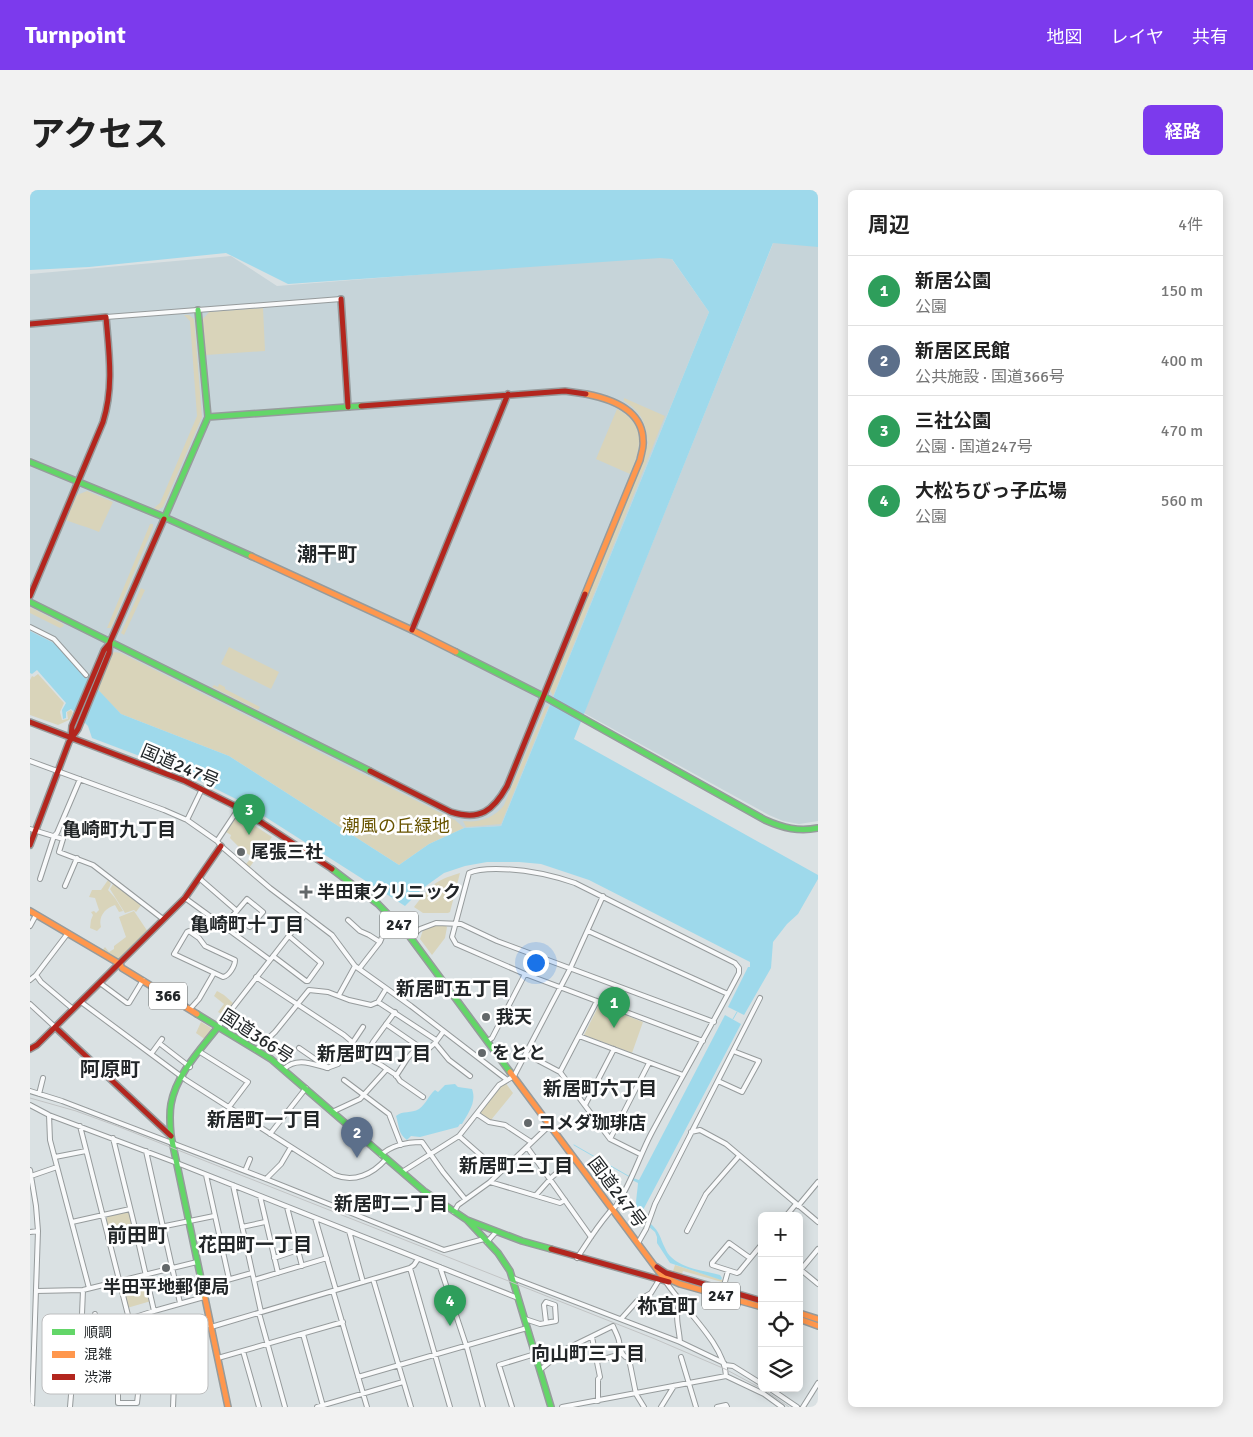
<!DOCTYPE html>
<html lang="ja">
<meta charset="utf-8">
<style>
body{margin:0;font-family:Signika,"Noto Sans JP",sans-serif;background:#f2f2f2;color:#222}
.controls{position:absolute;right:15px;bottom:15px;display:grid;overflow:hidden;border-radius:8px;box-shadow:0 2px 12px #0003}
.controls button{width:45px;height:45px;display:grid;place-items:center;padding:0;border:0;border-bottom:1px solid #e0e0e0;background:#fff;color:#222;font:25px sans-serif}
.you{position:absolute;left:505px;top:772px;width:18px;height:18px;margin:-12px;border:4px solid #fff;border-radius:50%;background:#1a73e8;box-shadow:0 0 0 8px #1a73e833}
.badge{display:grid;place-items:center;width:32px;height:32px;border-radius:50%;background:#7c3aed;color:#fff;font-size:16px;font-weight:700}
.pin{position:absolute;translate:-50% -41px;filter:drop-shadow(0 1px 2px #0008)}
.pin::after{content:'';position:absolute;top:26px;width:18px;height:15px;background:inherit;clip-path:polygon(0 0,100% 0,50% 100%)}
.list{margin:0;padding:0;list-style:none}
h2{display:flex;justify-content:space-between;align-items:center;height:65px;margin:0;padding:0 20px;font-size:21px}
h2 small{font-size:16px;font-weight:400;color:#767676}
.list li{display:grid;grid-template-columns:32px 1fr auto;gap:15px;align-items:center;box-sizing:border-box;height:70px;padding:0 20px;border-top:1px solid #e0e0e0}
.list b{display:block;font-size:19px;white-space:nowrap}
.list p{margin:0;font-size:16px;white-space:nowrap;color:#767676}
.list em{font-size:16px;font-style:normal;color:#767676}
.icon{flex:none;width:28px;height:28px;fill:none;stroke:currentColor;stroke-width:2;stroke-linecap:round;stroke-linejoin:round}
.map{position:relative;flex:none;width:788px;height:1217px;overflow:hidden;border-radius:8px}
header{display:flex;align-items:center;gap:30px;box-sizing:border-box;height:70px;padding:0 25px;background:#7c3aed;color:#fff}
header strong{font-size:24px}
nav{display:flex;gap:28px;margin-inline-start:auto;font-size:18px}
.intro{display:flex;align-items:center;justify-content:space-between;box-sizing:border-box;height:120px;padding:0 30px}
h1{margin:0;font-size:35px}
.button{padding:12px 22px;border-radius:8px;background:#7c3aed;color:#fff;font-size:18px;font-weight:700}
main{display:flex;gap:30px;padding:0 30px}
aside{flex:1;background:#fff;border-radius:8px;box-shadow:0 2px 12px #0003}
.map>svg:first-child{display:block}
.built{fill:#c6d4d9}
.green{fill:#d9d4ba}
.water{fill:#9ed9eb}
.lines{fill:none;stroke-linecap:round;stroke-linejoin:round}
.stream{stroke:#9ed9eb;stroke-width:1}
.street-casing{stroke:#969b9c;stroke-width:6}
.fast-casing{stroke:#969b9c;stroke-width:8}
.slow-casing{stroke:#969b9c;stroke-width:8}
.jam-casing{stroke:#969b9c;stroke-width:8}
.street{stroke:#f9fafb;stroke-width:4}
.fast{stroke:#63d668;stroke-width:5}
.slow{stroke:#ff974d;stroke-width:5}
.jam{stroke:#b3261e;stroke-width:5}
.rail{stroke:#c2c4c5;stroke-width:1}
.poi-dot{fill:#63686a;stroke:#fff;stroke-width:2}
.labels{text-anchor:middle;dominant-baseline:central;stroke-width:5;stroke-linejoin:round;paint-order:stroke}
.shield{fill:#fff;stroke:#656869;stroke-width:1}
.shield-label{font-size:16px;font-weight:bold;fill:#232729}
.street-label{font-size:18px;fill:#232729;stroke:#fff}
.park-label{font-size:18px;fill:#685400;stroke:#fff}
.poi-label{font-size:18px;font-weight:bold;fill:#232729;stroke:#fff;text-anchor:start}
.neighbourhood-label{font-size:19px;font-weight:bold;fill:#232729;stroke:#fff}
.quarter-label{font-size:20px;font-weight:bold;fill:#232729;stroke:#fff}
.key{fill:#fff;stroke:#bdbebf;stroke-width:1}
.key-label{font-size:14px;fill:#232729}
</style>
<header>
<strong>Turnpoint</strong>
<nav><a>地図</a><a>レイヤ</a><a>共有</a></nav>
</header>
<div class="intro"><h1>アクセス</h1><a class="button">経路</a></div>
<main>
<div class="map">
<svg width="788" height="1217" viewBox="0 0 788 1217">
<rect width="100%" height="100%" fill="#dae1e3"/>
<path class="built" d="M744 51 788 54V631L769 634 753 631 739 625 554 523Z
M639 65 679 122 471 636 434 638 91 524 24 453 0 441V84L201 66 247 96Z"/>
<path class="green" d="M233 118 235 161 176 165 173 129 179 122Z
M154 125H159L164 129 172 227 133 317 128 320 124 318 130 313 167 226 160 131Z
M594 208 635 226 523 506 520 500 521 492 618 254C616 233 612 222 594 211Z
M587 219C617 235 611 258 600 284L566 269Z
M57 301 83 312 69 342C58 337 48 335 36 330L47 305Z
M120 334H123V337L81 438H77Z
M111 398 115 400 94 445 91 443Z
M0 417 33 434 34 436 30 438 0 423Z
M199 457 249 482 241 499 191 474Z
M84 462 91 463 425 630 434 638 399 654 369 675 199 566 91 524 68 500 80 468Z
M8 484 34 513 30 522 32 530 38 529 37 522 41 520 43 523 39 530 28 535 0 525V490L2 486 4 487Z
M189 494 195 497V499L230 517 228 520 182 497 184 495 188 497Z
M519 515 471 634 436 637 433 631C448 633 465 628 474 615L515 518Z
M208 625 242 647 219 678 194 657 216 674 222 667 212 660 200 648 201 645 196 642Z
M430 683 420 722 418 723H393L384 717C401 696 403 691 430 683Z
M78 690 81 694 78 700 85 708 93 721 89 722 85 715C75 718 68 727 71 737L67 741 60 738 61 730 63 725 61 722 64 721 66 723 69 720 65 708 59 707 62 700H71Z
M83 694 112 714 106 722 104 720 95 723 80 699Z
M104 721 118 742 89 770 72 761 75 757 79 762 84 759V756L96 747 89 727Z
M406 735H415L417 737 415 748 402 765 390 749 393 740Z
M187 801 194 805 203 813 193 825 188 822 194 814 184 806Z
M569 815 613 832 602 863 554 845Z
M171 832 181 838V842L176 850 166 843Z
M475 892 483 903 461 930 453 926 450 922 470 896Z
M99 1021 103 1039 102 1041 80 1044 76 1030 77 1027Z
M645 1075 693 1090 692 1092 653 1081 652 1084 643 1081Z
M118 1099 121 1111 97 1118 94 1105Z"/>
<path class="water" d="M0 0H788V57L743 53 544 549 788 685V689L768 724 757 734 743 752 741 778 714 825 698 817 718 777H720V772L559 690 511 674 489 672H457L435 676 414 683 393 698 375 716 212 612 152 582 62 548 58 536 41 519 36 522V528L33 529 32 520 36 513 7 480 2 484 0 483V441L24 453 91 524 199 566 369 675 399 654 434 638 471 636 679 122 642 69 630 68 258 94 196 63 59 77 0 80Z
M695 825 711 834 612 1022 611 1028 615 1031 613 1036C602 1024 607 1008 608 993L602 990 603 988 609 990Z
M425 894 428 897 442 899C447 912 438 923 432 934H430L428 937 390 947 381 946 377 950C368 944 369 935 366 926 373 920 381 924 389 919 397 913 398 906 405 900L408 902 415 895Z
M621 1034C630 1042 630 1048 635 1058 643 1078 672 1080 690 1085L692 1088 691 1090 640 1073 627 1053V1047L625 1042 619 1037Z"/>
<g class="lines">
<path class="stream" d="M152 707 175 675
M703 829 707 822
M544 955 600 987"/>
<defs>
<path id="street" d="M76 127 311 109
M0 437 24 449 56 485
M0 571 134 620 157 630 187 651 191 656 240 698 302 745 325 776 381 816 476 889
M157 630 172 599
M0 639 33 649 29 662 63 675 133 729
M187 651 209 618
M169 688 207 721
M10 689 24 646 27 643 50 589
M35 696 47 668
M155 708 240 770
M318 730 330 741 339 745 350 752
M0 736 6 725
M194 736 217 709 233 722 220 737 203 725
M159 741 169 748 175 756 205 770C205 776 199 786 193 787L144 764 157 742Z
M558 741 698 804
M380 747 390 739 406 733 431 734 467 751 684 832
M243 766 276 791H278L291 773 259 746
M329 779 350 752 357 735 363 729
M6 785 11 792 43 819
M226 787 314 845 321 851V856L326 862 351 875 366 885 370 891 393 907
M0 790 6 785 38 743
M70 793 97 813H99L113 790
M309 805 325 776
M51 812 156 890 305 985C324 993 343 984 356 969
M348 812 406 850
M0 814 25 837
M160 819 169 809 184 783
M356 834 388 856
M188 837 275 725
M413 842 405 853 419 870 440 886
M549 846 653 885
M458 851 462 848 495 784
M129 853 160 877
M321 855 333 837
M269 858 298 878
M226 860 245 842 279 800 298 802 319 810 341 815 348 812 356 799
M170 862 218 892 199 917
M121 864 132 849
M496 864 530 882 580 949 610 964
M335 867 343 852 365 822
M254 879C267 867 282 874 297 878L308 874 321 856
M530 882 567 811
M366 886 377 869 388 856 395 862 405 853
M314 890 359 924 371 955
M688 891 712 902 729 871 703 861
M0 901 32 911 236 989 414 1060 454 1049
M9 904 13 888
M0 915 19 925 147 973 488 1108
M555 915 584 859
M302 922 330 909 357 879
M447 924 459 932 475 935 501 952
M19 925 20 950 59 1098
M50 936 99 1129
M661 942 670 940 696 954 788 1032
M240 944 276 898
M429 946 470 982
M83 948 106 1042 184 1026
M580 949 619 873
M497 957 561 1047
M116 961 150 1113
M351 965C362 955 378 952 392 952L413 982 435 1009
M25 967 56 961
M0 980 6 1016 8 1041 2 1217
M215 981 220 969
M372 982 429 946 469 895 484 886 540 779 573 706
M176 985 199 1089
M1 986 27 977
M236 989 251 974 261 957
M460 992 530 1013 535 1010
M203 995 231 1122
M506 1005 522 987 544 968
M230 1006 248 1083
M768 1016 788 992
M257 1017 272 1076
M424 1022 428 1015 460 992 520 935
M756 1026 766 1014
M285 1028 306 1100
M42 1032 100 1019
M212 1037 235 1032
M319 1041 333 1092
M657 1041 676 1004 709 966
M0 1042 8 1041
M78 1048 106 1042 124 1121 99 1129 106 1156
M457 1052 466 1042
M608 1053 616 1039 625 1014 730 808
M244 1068 268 1060
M547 1068C557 1053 566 1038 578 1024 580 1021 583 1019 586 1016 601 994 609 967 621 944 650 890 681 837 709 783V778L705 773 545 693C518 684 494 679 466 679 457 679 447 679 439 683L422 747 426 754 495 784 673 851
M720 1068 699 1053 682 1073V1075L707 1083 709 1082 732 1054
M410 1077 437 1158 453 1217
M380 1078 420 1217
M771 1080 788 1094
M769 1082 788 1059
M483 1088 650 1152 694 1173
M343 1089 381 1217
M224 1090 297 1068
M636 1092C653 1118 695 1155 696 1186
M172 1097 222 1083
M693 1099 698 1081
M6 1101 53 1100 167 1072
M303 1101 337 1217
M124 1121 174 1107
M229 1123 255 1217
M52 1124 53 1100
M65 1124 77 1165
M495 1129 510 1134 526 1131 525 1115 516 1112 514 1115 516 1132
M591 1129 607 1111 621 1103 629 1090
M181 1137 380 1078 384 1075 388 1069
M273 1144 293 1216
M562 1147 570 1187 568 1189V1211
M650 1152C649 1136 644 1127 650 1112
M44 1155 75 1156
M213 1161 229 1217
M651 1167 666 1217
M188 1168 313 1132
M599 1169 606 1204 614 1217
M567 1171 591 1164
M695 1175 703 1176 732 1194
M510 1180 536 1159 583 1136C585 1141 588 1146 589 1151 591 1169 596 1169 613 1170
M328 1187 497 1138
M74 1194 109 1195 107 1213H88V1194
M739 1198 767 1217
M40 1217 42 1193 74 1194 75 1167 77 1165 181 1134
M143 1217 146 1145
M287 1217 373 1192
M482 1217 469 1175 505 1164
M532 1217 696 1186 734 1204 752 1217
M631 1217 644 1196
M687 1217 696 1215 697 1217
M773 1217 788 1193"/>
<path id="fast" d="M168 120 178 227
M0 272 134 327 221 366
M134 329 178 227 331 216
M0 412 340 581
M426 462 513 506 735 630C753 638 769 642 788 638
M302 679 348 714 380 747 480 882
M167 824 241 869 394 1001 437 1030 492 1051 521 1059
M437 1030 468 1063 480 1081 521 1217
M175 1108 141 946C140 935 139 925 141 914 146 885 170 860 188 837"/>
<path id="slow" d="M221 366 382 440 426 462
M555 404 610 270C611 264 614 257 613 251 613 220 582 209 556 204
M0 721 90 774 92 778 167 824
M480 882 632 1086 650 1094 732 1117
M175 1108 198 1217
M769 1123 788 1129
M769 1129 788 1136"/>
<path id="jam" d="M311 109 318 217
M0 134 76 127C79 163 84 197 73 232L0 406
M331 216 535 201 556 204
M382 440 478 204
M0 532 155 591 209 618 302 679
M41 547 42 536 74 460 79 454
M340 581 421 622C450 631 463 621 477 596L555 404
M0 655 39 552 48 539 79 463 80 452 134 329
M25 837 141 946
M0 859 7 855 155 708 191 656
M521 1059 639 1092
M627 1077 636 1083 732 1111"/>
</defs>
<use href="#street" class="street-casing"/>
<use href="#fast" class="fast-casing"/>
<use href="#slow" class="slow-casing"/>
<use href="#jam" class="jam-casing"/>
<use href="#street" class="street"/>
<use href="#fast" class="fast"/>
<use href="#slow" class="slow"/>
<use href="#jam" class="jam"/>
<path class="rail" d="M0 908 46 921 87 936 625 1149 695 1179 736 1201 759 1217"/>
</g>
<g class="poi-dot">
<circle cx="211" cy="662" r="5"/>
<path d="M273.5 694.5h5v5h5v5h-5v5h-5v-5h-5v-5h5z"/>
<circle cx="456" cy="827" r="5"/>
<circle cx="452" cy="863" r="5"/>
<circle cx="498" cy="933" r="5"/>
<circle cx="136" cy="1078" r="5"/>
</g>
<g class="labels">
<g class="shield">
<rect x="350" y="721.5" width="38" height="27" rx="4"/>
<rect x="119" y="792.5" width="38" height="27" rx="4"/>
<rect x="672" y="1092.5" width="38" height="27" rx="4"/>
</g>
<g class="shield-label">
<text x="369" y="735">247</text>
<text x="138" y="806">366</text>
<text x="691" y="1106">247</text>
</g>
<g class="street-label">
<text transform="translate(150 576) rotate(23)">国道247号</text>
<text transform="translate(227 846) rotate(33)">国道366号</text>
<text transform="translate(587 1002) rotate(53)">国道247号</text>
</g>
<g class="park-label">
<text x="366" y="636">潮風の丘緑地</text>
</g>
<g class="poi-label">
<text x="221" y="662">尾張三社</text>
<text x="287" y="702">半田東クリニック</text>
<text x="466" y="827">我天</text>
<text x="462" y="863">をとと</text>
<text x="508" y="933">コメダ珈琲店</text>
<text x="136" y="1097" text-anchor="middle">半田平地郵便局</text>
</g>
<g class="neighbourhood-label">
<text x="89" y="640">亀崎町九丁目</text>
<text x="217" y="735">亀崎町十丁目</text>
<text x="423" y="799">新居町五丁目</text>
<text x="344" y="864">新居町四丁目</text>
<text x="570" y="899">新居町六丁目</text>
<text x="234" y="930">新居町一丁目</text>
<text x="486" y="976">新居町三丁目</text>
<text x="361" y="1014">新居町二丁目</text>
<text x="225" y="1055">花田町一丁目</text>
<text x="558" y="1164">向山町三丁目</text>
</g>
<g class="quarter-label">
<text x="297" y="364">潮干町</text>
<text x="80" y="879">阿原町</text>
<text x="107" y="1045">前田町</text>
<text x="637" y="1116">祢宜町</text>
</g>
</g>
<rect x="12" y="1124" width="166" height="80" rx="8" class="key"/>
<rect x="22" y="1139" width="23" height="6" fill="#63d668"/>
<rect x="22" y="1161" width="23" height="7" fill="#ff974d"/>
<rect x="22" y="1184" width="23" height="6" fill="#b3261e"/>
<g class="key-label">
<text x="54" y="1147">順調</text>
<text x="54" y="1169">混雑</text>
<text x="54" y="1192">渋滞</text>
</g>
</svg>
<div class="controls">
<button>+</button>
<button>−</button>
<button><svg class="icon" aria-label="locate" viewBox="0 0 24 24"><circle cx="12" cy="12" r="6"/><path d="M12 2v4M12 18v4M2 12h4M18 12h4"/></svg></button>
<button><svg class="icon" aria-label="layers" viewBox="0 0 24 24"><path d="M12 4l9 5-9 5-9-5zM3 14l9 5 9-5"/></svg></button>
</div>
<div class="you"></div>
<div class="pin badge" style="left:584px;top:838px;background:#2e9e5b">1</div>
<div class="pin badge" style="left:327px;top:968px;background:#5c6f8a">2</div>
<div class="pin badge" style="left:219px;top:645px;background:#2e9e5b">3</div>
<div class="pin badge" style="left:420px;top:1136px;background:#2e9e5b">4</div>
</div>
<aside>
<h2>周辺<small>4件</small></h2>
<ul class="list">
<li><span class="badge" style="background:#2e9e5b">1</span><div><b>新居公園</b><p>公園</p></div><em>150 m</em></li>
<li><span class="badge" style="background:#5c6f8a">2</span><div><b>新居区民館</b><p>公共施設 · 国道366号</p></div><em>400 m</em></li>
<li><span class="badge" style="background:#2e9e5b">3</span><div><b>三社公園</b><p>公園 · 国道247号</p></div><em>470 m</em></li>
<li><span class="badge" style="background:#2e9e5b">4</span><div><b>大松ちびっ子広場</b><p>公園</p></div><em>560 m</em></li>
</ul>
</aside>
</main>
